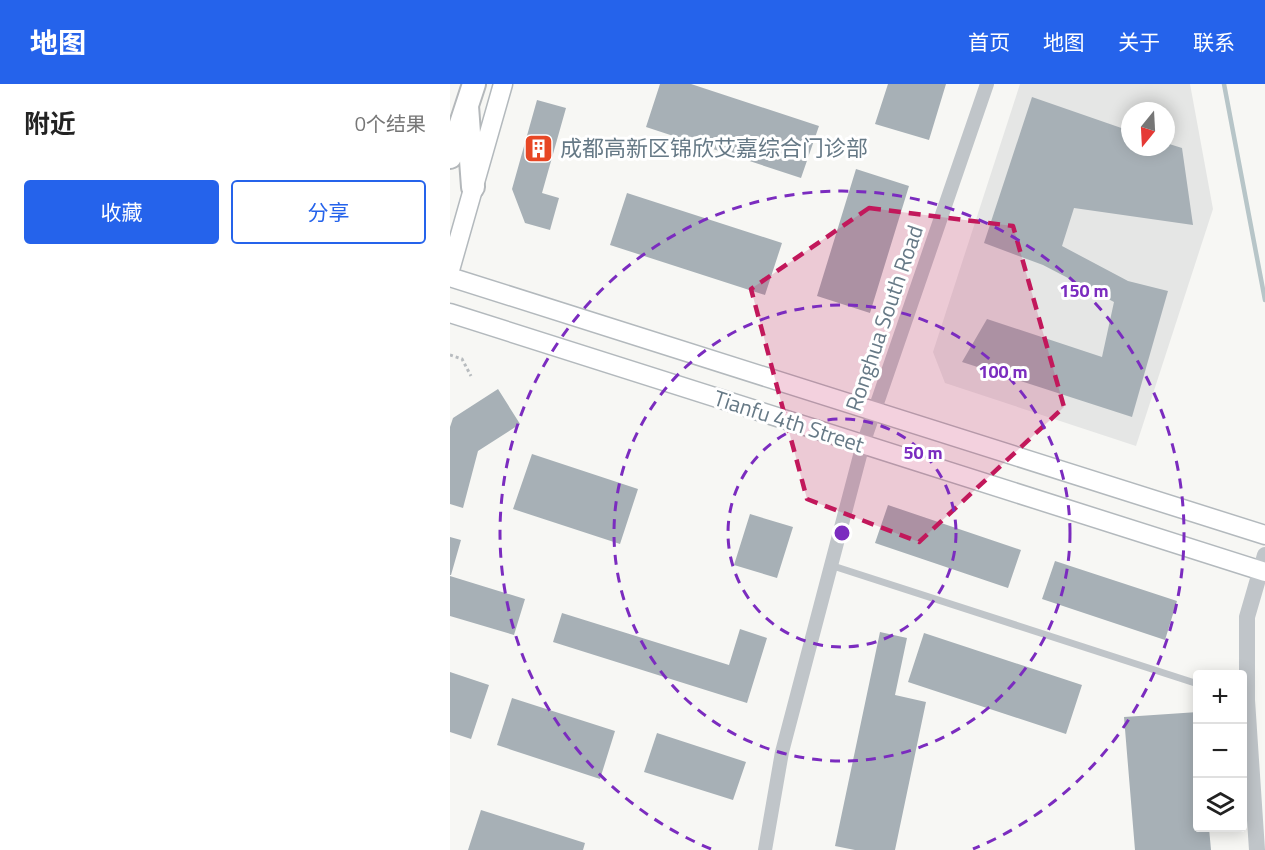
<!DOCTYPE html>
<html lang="zh">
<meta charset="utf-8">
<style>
body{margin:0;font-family:"Titillium Web","Noto Sans SC",sans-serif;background:#f2f2f2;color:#222}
.controls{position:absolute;right:18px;bottom:18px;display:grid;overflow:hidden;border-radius:6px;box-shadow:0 3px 15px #0003}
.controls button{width:54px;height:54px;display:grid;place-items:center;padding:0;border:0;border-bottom:2px solid #e0e0e0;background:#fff;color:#222;font:30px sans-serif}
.compass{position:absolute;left:671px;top:18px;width:54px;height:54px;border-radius:50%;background:#fff;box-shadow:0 3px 15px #0003;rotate:198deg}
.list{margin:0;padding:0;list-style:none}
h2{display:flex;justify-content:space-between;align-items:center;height:78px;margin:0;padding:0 24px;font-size:26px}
h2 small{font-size:20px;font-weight:400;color:#767676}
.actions{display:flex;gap:12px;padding:18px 24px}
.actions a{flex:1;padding:14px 0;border:2px solid #2563eb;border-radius:6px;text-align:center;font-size:21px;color:#2563eb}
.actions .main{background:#2563eb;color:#fff}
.icon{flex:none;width:33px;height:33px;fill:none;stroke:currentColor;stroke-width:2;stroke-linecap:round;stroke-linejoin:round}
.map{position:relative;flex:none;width:815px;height:766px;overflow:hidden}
header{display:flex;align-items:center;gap:36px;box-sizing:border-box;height:84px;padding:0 30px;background:#2563eb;color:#fff}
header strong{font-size:28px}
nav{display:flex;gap:33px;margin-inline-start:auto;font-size:21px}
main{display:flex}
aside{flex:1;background:#fff}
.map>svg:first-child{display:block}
.built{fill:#e5e6e5;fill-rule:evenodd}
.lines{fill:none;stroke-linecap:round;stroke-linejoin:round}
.stream{stroke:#b7c5c8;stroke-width:4.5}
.building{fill:#a7b0b6}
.secondary-casing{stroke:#b3b9bd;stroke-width:21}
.trunk-casing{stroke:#b4b8bb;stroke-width:26}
.path{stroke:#b8bcbf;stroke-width:3;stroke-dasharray:3 3;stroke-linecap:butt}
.service{stroke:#c0c5c9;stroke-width:7}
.minor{stroke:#c0c5c9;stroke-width:14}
.tertiary{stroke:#c0c5c9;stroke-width:16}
.secondary{stroke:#fff;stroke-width:18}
.trunk{stroke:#fff;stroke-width:22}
.marked{fill:#c2185b;fill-opacity:0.2;stroke:#c2185b;stroke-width:4.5;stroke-dasharray:12 8;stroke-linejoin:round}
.ring{fill:none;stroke:#7b2cbf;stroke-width:3;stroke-dasharray:10 8}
.labels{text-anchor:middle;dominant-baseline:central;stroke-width:6;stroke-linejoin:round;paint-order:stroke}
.poi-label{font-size:22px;fill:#667986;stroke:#fff;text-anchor:start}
.street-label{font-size:22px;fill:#667986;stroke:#fff}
.centre{fill:#7b2cbf;stroke:#fff;stroke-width:3}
.ring-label{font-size:18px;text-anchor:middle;font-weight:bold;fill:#7b2cbf;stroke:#fff;stroke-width:6;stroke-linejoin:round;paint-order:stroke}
</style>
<header>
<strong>地图</strong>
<nav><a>首页</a><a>地图</a><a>关于</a><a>联系</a></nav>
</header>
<main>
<aside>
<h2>附近<small>0个结果</small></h2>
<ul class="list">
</ul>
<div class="actions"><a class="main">收藏</a><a>分享</a></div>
</aside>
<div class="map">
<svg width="815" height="766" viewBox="0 0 815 766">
<rect width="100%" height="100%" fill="#f7f7f4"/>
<path class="built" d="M570 0H740L763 125 686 362 495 299 483 268ZM680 27H716V63H680Z"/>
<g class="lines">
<path class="stream" d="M774 0 815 216"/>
</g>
<path class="building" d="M210 0H241L369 42 351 94 196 43Z
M438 0H496L479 56 425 40Z
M582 13 680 47V63H716V59L732 64 743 141 624 124 612 162 678 197 718 207 682 333 512 278 537 235 652 273 664 218 593 181 534 159Z
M87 16 116 24 92 109 109 114 100 146 75 139 62 105Z
M406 85 459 102 420 229 367 212Z
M177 109 332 159 315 211 160 161Z
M48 305 70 340 28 367 13 424 0 420V343L3 334Z
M82 370 188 405 170 460 63 425Z
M438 421 571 466 558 504 425 459Z
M300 430 343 443 327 494 284 481Z
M0 453 11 456 1 491H0Z
M605 477 727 517 715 556 592 515Z
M0 492 75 515 64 551 0 532Z
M112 529 279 581 290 545 317 554 297 619 103 558Z
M430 548 457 554 445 611 476 618 445 766H405L385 762Z
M474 549 632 601 616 650 458 598Z
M0 588 39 601 21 655 0 648Z
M62 614 165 647 150 695 47 661Z
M748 628V744H759L761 766H685L674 633Z
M207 649 296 678 283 716 194 688Z
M31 726 135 759 133 766H18Z"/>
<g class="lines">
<defs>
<path id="secondary" d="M0 186 53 0
M0 193 815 451
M0 229 815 488"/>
<path id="trunk" d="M17 22 23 103
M0 73 24 0"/>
</defs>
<use href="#secondary" class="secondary-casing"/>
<use href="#trunk" class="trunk-casing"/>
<path class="path" d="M0 271 12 275 21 292"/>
<path class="service" d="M380 481 748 600"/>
<path class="minor" d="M315 766 332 668 413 360 537 0"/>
<path class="tertiary" d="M807 766 797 616V533L815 471"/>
<use href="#secondary" class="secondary"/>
<use href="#trunk" class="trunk"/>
</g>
<path class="marked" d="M419 124 563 142 614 323 469 458 357 415 301 205Z"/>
<g class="ring">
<circle cx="392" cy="449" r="114"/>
<circle cx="392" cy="449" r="228"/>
<path d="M261 765A342 342 0 1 1 523 765"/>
</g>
<defs>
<symbol id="building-square" viewBox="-11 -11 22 22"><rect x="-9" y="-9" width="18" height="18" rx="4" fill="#e74725" stroke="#fff"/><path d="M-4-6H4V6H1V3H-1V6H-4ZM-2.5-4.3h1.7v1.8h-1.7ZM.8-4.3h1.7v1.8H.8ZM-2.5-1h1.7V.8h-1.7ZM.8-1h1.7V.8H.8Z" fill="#fff"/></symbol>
</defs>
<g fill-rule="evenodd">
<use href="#building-square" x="72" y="48" width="33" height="33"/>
</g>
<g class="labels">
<g class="poi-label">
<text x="110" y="64">成都高新区锦欣艾嘉综合门诊部</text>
</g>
<g class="street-label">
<text transform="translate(434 234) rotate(-71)">Ronghua South Road</text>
<text transform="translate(339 337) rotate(18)">Tianfu 4th Street</text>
</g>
</g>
<circle cx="392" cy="449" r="9" class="centre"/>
<g class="ring-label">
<text x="634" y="213">150 m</text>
<text x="553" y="294">100 m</text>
<text x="473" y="375">50 m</text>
</g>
</svg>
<div class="controls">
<button>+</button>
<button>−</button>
<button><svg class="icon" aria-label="layers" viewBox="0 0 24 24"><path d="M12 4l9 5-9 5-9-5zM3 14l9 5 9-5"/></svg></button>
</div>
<svg class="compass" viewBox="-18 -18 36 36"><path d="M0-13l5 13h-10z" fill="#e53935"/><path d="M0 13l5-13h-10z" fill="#767676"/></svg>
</div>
</main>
